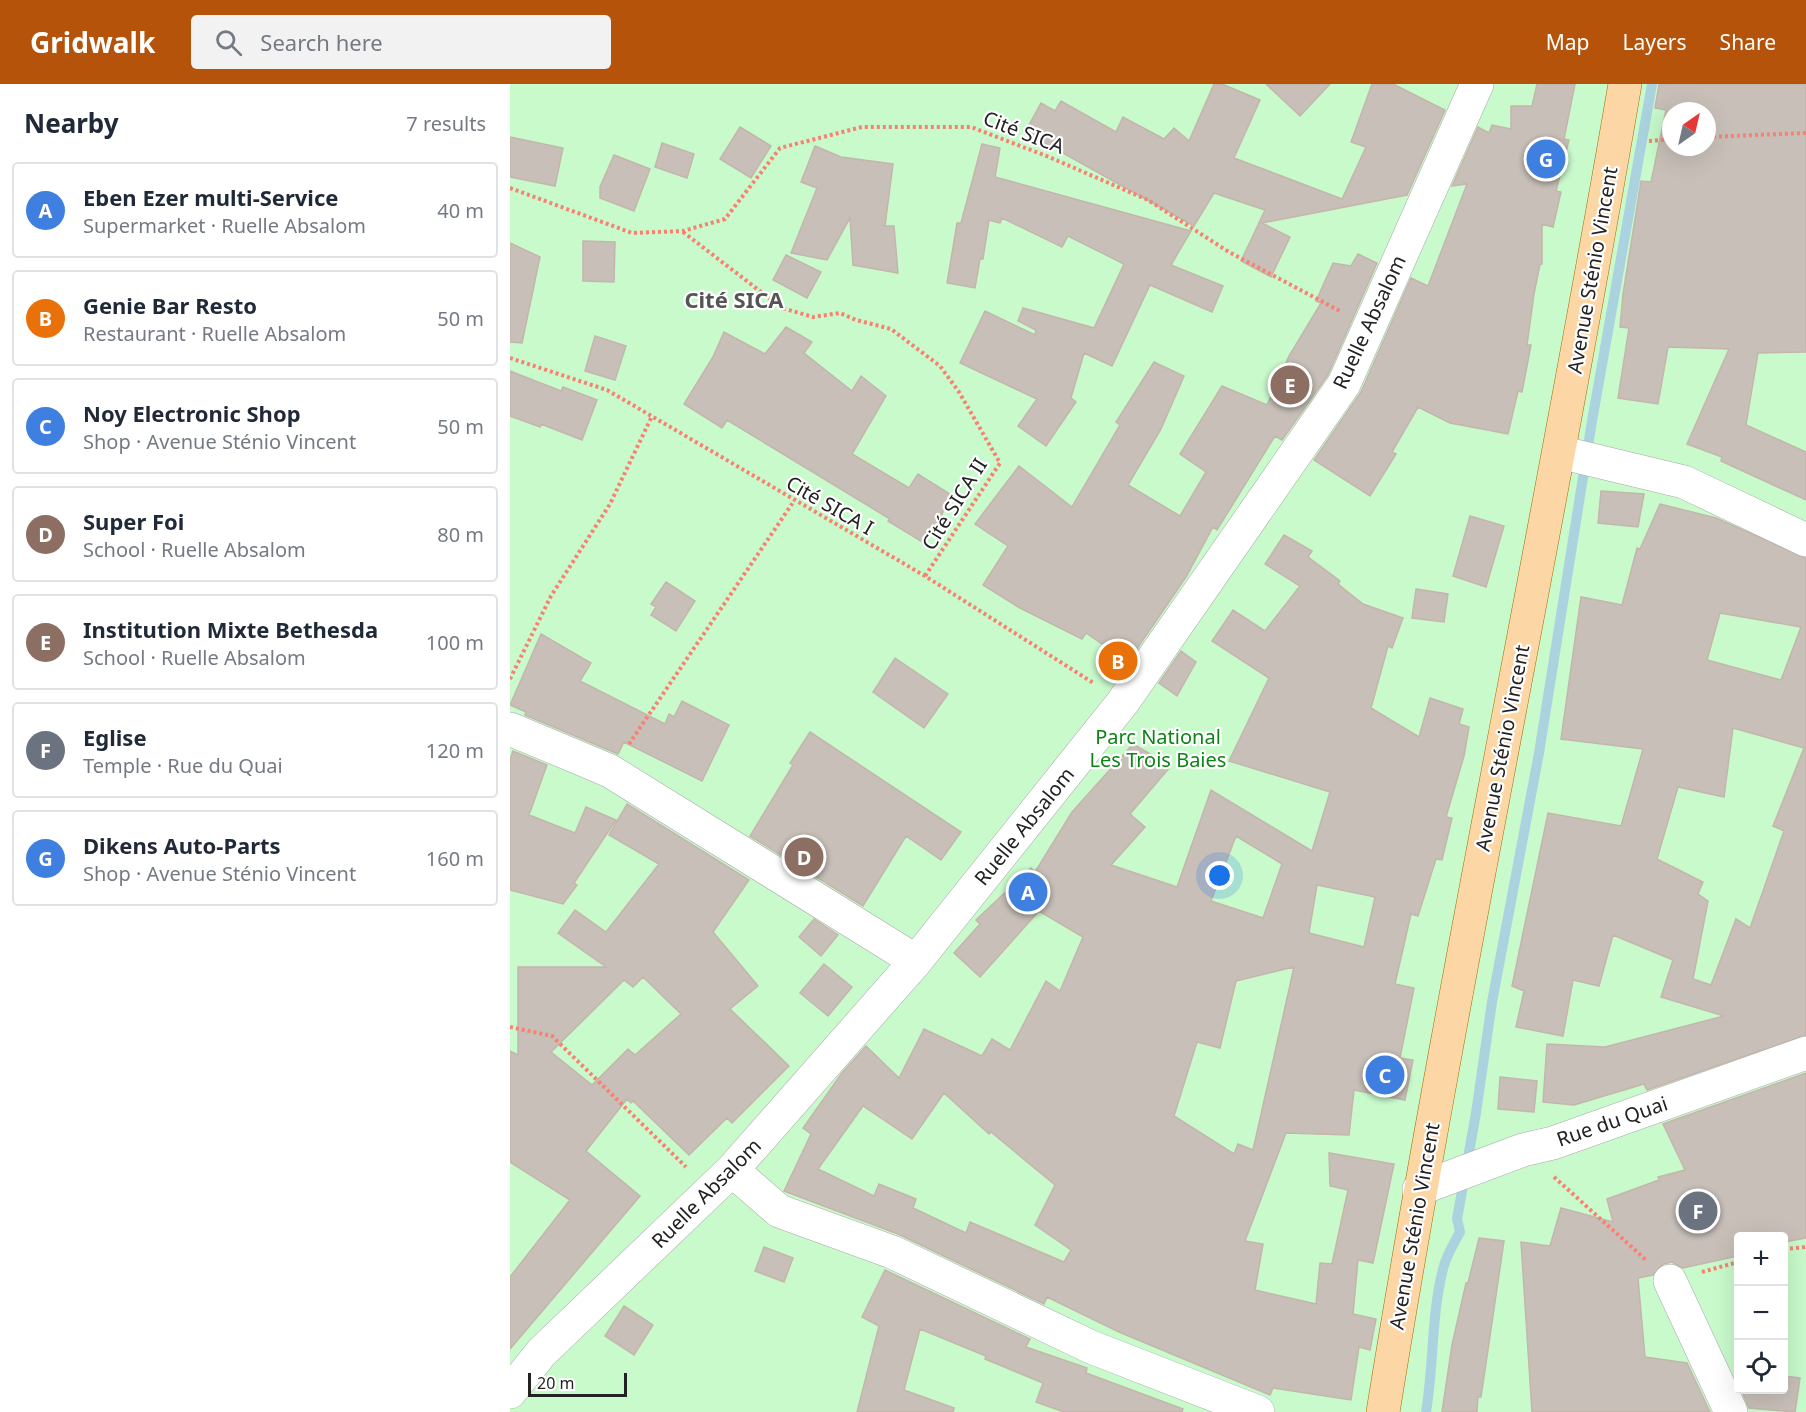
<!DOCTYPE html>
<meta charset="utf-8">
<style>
body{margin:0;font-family:"Noto Sans",sans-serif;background:#f2f2f3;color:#1f2937}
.controls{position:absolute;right:18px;bottom:18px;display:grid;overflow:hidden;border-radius:6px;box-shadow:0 6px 24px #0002}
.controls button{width:54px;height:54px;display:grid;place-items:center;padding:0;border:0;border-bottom:2px solid #e0e1e3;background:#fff;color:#1f2937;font:30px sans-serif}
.compass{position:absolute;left:1152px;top:18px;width:54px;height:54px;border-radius:50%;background:#fff;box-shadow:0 6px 24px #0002;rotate:34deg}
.scale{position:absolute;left:18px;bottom:15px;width:99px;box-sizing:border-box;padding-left:6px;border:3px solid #222;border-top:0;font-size:16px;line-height:21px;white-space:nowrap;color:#222;-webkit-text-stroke:4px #fff;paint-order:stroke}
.you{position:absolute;left:710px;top:792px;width:21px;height:21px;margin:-15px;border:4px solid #fff;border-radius:50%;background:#1a73e8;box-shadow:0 0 0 9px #1a73e833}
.badge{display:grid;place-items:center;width:39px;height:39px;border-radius:50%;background:#b45309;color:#fff;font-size:20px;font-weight:700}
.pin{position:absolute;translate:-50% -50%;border:3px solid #fff;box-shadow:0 2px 6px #0006}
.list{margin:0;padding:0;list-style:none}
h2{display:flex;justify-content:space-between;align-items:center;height:78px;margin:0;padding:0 24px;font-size:26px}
h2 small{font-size:20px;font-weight:400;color:#747a83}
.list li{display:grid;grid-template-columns:39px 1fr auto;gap:18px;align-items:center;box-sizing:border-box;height:96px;margin:0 12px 12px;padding:0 12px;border:2px solid #e0e1e3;border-radius:6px}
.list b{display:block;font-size:22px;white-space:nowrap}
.list p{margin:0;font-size:20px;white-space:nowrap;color:#747a83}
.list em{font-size:20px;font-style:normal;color:#747a83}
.icon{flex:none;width:33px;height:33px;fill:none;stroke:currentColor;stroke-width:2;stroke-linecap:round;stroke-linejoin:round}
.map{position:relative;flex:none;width:1296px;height:1328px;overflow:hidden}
header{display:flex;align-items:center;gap:36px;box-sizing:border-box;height:84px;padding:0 30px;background:#b45309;color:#fff}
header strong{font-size:28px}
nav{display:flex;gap:33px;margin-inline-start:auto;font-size:21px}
.search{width:420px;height:54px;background:#f2f2f3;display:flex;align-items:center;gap:15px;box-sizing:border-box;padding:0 21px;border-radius:6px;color:#747a83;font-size:22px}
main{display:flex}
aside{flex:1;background:#fff}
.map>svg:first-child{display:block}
.park{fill:#c8facc;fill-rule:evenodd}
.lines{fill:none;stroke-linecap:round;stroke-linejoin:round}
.stream{stroke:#aad3df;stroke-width:10}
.building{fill:#c7bfb8;stroke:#c4b6ab;stroke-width:1.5;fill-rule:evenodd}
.minor-casing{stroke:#a9a9a9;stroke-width:34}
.major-casing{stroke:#a06b00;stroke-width:34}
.path{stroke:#fa8072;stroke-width:4;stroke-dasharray:3 3;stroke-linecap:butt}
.minor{stroke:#fff;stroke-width:33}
.major{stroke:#fcd6a4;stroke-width:33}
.labels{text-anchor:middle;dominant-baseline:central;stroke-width:4.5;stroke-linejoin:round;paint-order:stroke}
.street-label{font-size:20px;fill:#222;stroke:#fff}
.park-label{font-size:20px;fill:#0c8416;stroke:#fff}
.quarter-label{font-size:22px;font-weight:bold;fill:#555;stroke:#fff}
</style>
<header>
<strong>Gridwalk</strong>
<div class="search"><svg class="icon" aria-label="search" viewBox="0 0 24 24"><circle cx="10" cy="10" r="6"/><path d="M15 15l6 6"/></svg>Search here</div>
<nav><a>Map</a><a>Layers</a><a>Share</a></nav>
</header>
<main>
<aside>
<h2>Nearby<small>7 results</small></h2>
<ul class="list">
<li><span class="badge" style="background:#3f7fe0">A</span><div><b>Eben Ezer multi-Service</b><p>Supermarket · Ruelle Absalom</p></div><em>40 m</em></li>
<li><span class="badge" style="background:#e8710a">B</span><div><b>Genie Bar Resto</b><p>Restaurant · Ruelle Absalom</p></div><em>50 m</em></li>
<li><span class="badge" style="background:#3f7fe0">C</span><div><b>Noy Electronic Shop</b><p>Shop · Avenue Sténio Vincent</p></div><em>50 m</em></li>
<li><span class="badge" style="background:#8d6e63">D</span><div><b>Super Foi</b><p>School · Ruelle Absalom</p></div><em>80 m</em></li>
<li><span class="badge" style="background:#8d6e63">E</span><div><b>Institution Mixte Bethesda</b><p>School · Ruelle Absalom</p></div><em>100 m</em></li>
<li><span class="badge" style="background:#6b7280">F</span><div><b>Eglise</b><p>Temple · Rue du Quai</p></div><em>120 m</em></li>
<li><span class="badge" style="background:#3f7fe0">G</span><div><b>Dikens Auto-Parts</b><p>Shop · Avenue Sténio Vincent</p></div><em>160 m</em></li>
</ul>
</aside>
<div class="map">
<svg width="1296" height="1328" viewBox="0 0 1296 1328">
<rect width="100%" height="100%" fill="#f2efe9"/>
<path class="park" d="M0 0H1296V1328H0ZM1161 27H1197V63H1161ZM1228 1152H1274V1306H1228Z"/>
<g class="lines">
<path class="stream" d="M916 1328C924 1281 921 1232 933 1185 936 1172 944 1159 950 1148L947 1135 966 1029 982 918 1029 669 1082 337 1142 0"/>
</g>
<path class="building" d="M704 0H712L750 16 724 74 832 115 856 63 841 58 862 0H883L935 26 897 111 752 139 780 153 761 193 731 177 755 126 704 109 684 142 515 48 531 19 545 27 551 17 606 48 613 33 654 55 664 44 679 57Z
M756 0H820L790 32Z
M1027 0H1065L1054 55 1059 56 1046 107 1051 108 1043 143 1032 140V180H1030L1024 210 1017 261H1021L1012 308 1008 307 998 350 940 339 908 323 882 368 886 370 860 412 804 376 851 308 901 194 918 202 957 100 942 102 968 43 979 49 982 41 1001 45V22H1022Z
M1149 0H1296V268L1248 269 1236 341 1296 368V416L1211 377 1212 373 1177 360 1219 265 1158 263 1148 320 1108 314 1119 244 1110 243 1113 210 1131 97 1141 98 1156 26 1145 24ZM1161 27H1197V63H1161Z
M230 43 261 62 241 94 210 75Z
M0 53 53 64 45 102 0 93Z
M152 59 184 70 177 94 145 83Z
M472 60 490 64 485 93 681 147 661 181 713 202 702 228 640 201 602 282 574 269 561 314 566 318 536 362 508 342 527 315 450 279 475 227 525 251 526 246 508 237 513 224 584 244 614 180 558 152 552 163 492 134 490 139 479 136 473 175H470L465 204 437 199 447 139H451Z
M305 62 331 73 383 80 375 142H384L388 189 343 181 340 134 317 176 281 169 307 104 291 98Z
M104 71 140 85 124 127 90 114V103Z
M73 157 105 158 104 198 73 197Z
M0 159 30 173 12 259 0 258Z
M848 170 867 179 818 291 772 356 765 352 707 446 703 443 676 493 618 578 576 549 572 555 510 524 473 501 498 462 465 440 509 382 562 423 610 341 606 338 644 278 674 292 651 345 618 401 670 432 696 388 670 370 712 302 757 321 779 272 811 219 806 217 823 179 841 182Z
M276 171 311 188 297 214 263 196Z
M276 243 302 258 294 269 342 307 351 292 376 312 342 370 399 404 408 390 443 412 414 459 378 437 380 435 217 336 212 344 174 320 203 273 214 248 255 270Z
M85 252 116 262 105 296 75 287Z
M0 287 51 307 53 303 87 316 72 356 31 340 30 343 0 332Z
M1091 407 1134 410 1128 443 1088 439Z
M1150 420 1206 434 1296 474V951L1137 1006 1134 1000 1064 1021 1033 1018 1037 960 1095 963 1214 932 1151 913 1163 876 1103 851 1089 902 1063 896 1053 952 1006 943 1014 907 1002 902 1038 729 1111 742 1133 665 1051 655 1071 513 1112 521 1127 464 1130 465ZM1210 529 1291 543 1271 596 1197 576ZM1223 644 1294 664 1263 742 1274 747 1240 844 1226 835 1201 901 1183 895 1198 817 1188 810 1193 798 1147 775 1168 703 1214 713Z
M960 432 994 442 976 503 943 492Z
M774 451 802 467 798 473 830 497 828 500 853 520 893 534 882 564 878 562 861 624 909 653 920 614 953 625 949 640 959 643 954 672 936 733 942 734 932 776 926 775 908 832 901 830 885 900 904 904 890 974 903 976 895 1016 844 1006 839 1051 776 1049 735 1157 753 1160 745 1206 806 1220 810 1179 822 1180 838 1106 820 1102 819 1069 884 1080 863 1179 848 1176 843 1230 866 1235 860 1266 849 1263 841 1316 763 1304 760 1311 609 1248 537 1213 534 1220 388 1150 274 1107 301 1050 293 1044 332 989 356 962 389 994 414 945 472 972 482 955 500 966 536 897 550 907 573 853 529 827 470 893 444 869 470 840 466 836 521 784 525 788 562 728 623 660 661 682 620 730 635 743 601 781 667 803 701 706 802 767 820 708 719 677 759 594 702 557 723 526 755 547 790 502 755 480ZM726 752 772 780 753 834 701 817ZM807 801 865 813 854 863 799 849ZM784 883 743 1066 728 1060 724 1070 664 1032 687 958 710 964 726 897ZM434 1009 479 1050 481 1048 545 1101 525 1141 561 1166 554 1178 460 1138 456 1149 403 1124 406 1115 369 1100 364 1112 308 1085 353 1022 402 1055Z
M156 498 185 517 166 547 141 531 146 523 141 520Z
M906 505 938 510 934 538 902 534Z
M31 550 81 579 70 597 155 640 159 630 164 633 172 617 219 641 192 697 114 658 108 670 15 631 16 628 0 621Z
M671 567 686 578 667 612 649 599Z
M385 574 438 610 414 644 363 608Z
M300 648 451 748 431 776 396 752 353 822 240 752 283 681 280 679Z
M3 667 37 681 19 731 65 749 76 723 106 736 64 799 67 801 53 820 0 806V676Z
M117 720 239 796 203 848 248 902 220 925 279 982 222 1039 217 1034 179 1071 123 1017 121 1019 117 1015 76 1067 130 1112 0 1265V1193L60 1116 0 1078V967L8 971V883H96L48 849 65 826 96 848 149 780 99 751ZM133 893 171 930 125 971 118 965 82 1001 41 968 114 896 123 903Z
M304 835 328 851 311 872 289 853Z
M314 880 342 903 318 932 290 909Z
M1296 989V1154L1274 1158V1152H1228V1172L1173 1184 1162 1178 1153 1180 1143 1191 1128 1194 1135 1273 1177 1279 1200 1328H1022L1011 1158 1040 1162 1051 1124 1103 1138 1097 1115 1149 1096 1148 1093 1175 1086 1153 1040Z
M990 993 1027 997 1024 1028 988 1025Z
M969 1154 994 1157 971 1313H968L967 1328H932L942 1261 956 1199H958Z
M254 1163 283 1174 274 1198 245 1187Z
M375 1186 520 1255 516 1263 577 1284 576 1289 673 1325 672 1328H554L526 1318 533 1299 475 1275 476 1272 410 1245 394 1306 444 1324 443 1328H347L369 1242 352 1233Z
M114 1222 143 1241 124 1271 95 1252Z
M1274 1292 1290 1294 1285 1328 1239 1324 1231 1305H1274Z"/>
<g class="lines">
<defs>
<path id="minor" d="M1049 368 1174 398 1296 456
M0 645 100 687 406 877
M222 1086 269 1127 382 1168 581 1263 748 1328
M909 1105 1013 1066 1043 1059 1296 969
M1160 1197 1221 1328
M0 1308 31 1269 222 1086 406 877 613 618 834 300 967 0"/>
<path id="major" d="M873 1328C945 884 1039 444 1115 0"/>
</defs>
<use href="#minor" class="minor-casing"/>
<use href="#major" class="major-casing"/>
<path class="path" d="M1197 53 1296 49
M1139 57 1161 55
M0 104 122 149 173 147 215 135 270 64 352 43H461L539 73 638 116 719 168 830 227
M173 148 272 224 303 233 330 229 346 236 381 245 430 282 449 308 490 379 415 492
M0 274 97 306 415 492 585 600
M0 595 41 512 100 420 142 332
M119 660 284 417
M0 943 42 952 176 1083
M1044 1093 1136 1176
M1274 1165 1296 1163
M1192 1188 1228 1178"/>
<use href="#minor" class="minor"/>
<use href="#major" class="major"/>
</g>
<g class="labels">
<g class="street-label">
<text transform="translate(514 48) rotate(21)">Cité SICA</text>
<text transform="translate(1082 186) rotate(-80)">Avenue Sténio Vincent</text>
<text transform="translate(859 238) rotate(-65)">Ruelle Absalom</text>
<text transform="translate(444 420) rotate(-58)">Cité SICA II</text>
<text transform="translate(320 421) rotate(30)">Cité SICA I</text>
<text transform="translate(992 664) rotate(-79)">Avenue Sténio Vincent</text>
<text transform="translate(514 742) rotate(-51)">Ruelle Absalom</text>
<text transform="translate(1102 1037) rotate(-19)">Rue du Quai</text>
<text transform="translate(196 1109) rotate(-45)">Ruelle Absalom</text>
<text transform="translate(904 1142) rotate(-80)">Avenue Sténio Vincent</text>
</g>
<g class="park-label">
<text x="648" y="652">Parc National<tspan x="648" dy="23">Les Trois Baies</tspan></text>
</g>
<g class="quarter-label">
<text x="224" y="215">Cité SICA</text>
</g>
</g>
</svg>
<div class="controls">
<button>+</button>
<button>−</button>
<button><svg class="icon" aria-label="locate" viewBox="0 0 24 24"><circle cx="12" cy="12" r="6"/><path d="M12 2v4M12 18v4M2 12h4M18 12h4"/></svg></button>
</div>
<svg class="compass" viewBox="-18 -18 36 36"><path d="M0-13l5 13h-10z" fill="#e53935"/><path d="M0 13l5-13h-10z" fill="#747a83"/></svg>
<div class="scale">20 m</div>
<div class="you"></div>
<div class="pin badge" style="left:518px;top:808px;background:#3f7fe0">A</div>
<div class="pin badge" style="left:608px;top:577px;background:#e8710a">B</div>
<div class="pin badge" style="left:875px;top:991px;background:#3f7fe0">C</div>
<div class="pin badge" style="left:294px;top:773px;background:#8d6e63">D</div>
<div class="pin badge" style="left:780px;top:301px;background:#8d6e63">E</div>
<div class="pin badge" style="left:1188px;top:1127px;background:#6b7280">F</div>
<div class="pin badge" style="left:1036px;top:75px;background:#3f7fe0">G</div>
</div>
</main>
